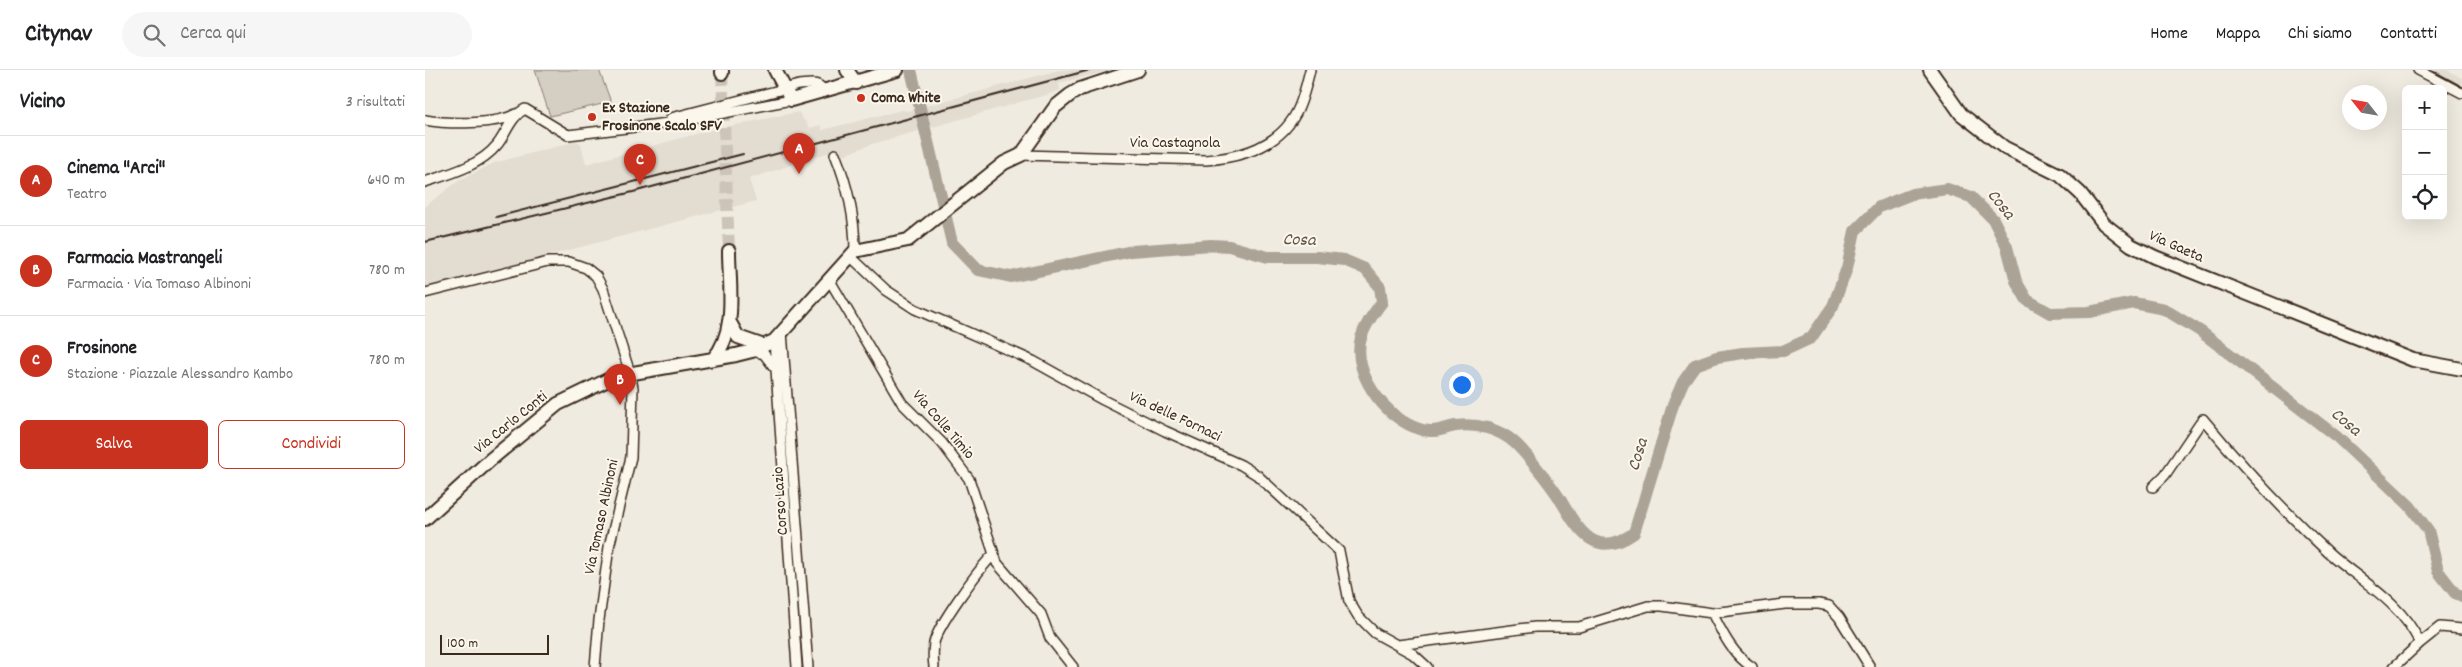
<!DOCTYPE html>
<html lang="it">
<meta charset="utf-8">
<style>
body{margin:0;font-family:Dekko,sans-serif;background:#f6f6f6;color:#202124}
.controls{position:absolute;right:15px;top:15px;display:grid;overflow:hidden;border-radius:8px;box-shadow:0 5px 20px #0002}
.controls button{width:45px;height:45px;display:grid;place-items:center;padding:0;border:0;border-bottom:1px solid #e0e0e0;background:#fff;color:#202124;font:25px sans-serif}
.compass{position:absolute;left:1917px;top:15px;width:45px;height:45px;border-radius:50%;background:#fff;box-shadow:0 5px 20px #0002;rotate:301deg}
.scale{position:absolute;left:15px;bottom:12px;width:109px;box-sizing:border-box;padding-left:5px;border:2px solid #3b2a1e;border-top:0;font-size:14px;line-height:18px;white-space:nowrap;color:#3b2a1e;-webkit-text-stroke:4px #fbf7ec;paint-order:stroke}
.you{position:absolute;left:1036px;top:314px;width:18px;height:18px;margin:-12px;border:4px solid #fff;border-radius:50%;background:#1a73e8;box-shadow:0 0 0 8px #1a73e833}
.badge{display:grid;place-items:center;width:32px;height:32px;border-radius:50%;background:#c8321e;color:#fff;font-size:16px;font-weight:700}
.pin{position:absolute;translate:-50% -41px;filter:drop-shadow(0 1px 2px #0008)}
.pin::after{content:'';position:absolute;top:26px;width:18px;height:15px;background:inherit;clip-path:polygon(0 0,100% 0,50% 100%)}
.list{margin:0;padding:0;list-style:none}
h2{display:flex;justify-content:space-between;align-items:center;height:65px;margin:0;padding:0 20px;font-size:21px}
h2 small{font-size:16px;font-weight:400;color:#757577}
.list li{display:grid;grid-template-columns:32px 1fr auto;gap:15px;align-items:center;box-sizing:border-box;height:90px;padding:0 20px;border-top:1px solid #e0e0e0}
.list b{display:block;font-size:19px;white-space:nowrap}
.list p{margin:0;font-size:16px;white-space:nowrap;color:#757577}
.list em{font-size:16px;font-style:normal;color:#757577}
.actions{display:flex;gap:10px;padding:15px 20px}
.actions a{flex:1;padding:11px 0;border:1px solid #c8321e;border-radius:8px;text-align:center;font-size:18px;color:#c8321e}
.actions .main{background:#c8321e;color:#fff}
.icon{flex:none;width:28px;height:28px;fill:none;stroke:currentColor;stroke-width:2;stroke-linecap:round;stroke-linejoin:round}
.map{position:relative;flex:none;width:2037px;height:597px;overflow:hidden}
header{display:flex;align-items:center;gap:30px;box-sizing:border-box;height:70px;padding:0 25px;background:#fff;border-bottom:1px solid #e0e0e0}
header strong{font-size:24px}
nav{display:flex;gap:28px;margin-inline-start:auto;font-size:18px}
.search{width:350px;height:45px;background:#f6f6f6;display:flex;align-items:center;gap:12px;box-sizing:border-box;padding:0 18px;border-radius:28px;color:#757577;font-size:19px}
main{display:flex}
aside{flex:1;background:#fff}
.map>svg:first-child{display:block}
.built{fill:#e2dcd1}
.green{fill:#d5cec3;stroke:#887c70}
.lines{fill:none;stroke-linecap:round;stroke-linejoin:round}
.river{stroke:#aca397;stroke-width:12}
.secondary-tunnel{stroke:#ccc4b9;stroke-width:12;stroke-dasharray:12 6;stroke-linecap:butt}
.street-casing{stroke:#3b2a1e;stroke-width:12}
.secondary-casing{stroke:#3b2a1e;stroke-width:16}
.street{stroke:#fbf7ec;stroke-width:9}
.secondary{stroke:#fbf7ec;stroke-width:12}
.rail{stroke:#3b2a1e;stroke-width:2}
.poi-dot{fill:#c8321e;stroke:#fbf7ec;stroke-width:2}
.labels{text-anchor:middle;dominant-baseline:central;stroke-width:4;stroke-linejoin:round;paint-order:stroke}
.poi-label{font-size:16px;font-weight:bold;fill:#3b2a1e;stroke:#fbf7ec;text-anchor:start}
.street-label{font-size:16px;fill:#3b2a1e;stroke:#fbf7ec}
.water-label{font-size:18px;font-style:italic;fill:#635448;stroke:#fbf7ec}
</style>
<header>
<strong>Citynav</strong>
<div class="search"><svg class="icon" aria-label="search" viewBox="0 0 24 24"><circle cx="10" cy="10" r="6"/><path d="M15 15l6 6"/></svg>Cerca qui</div>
<nav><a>Home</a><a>Mappa</a><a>Chi siamo</a><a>Contatti</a></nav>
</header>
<main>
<aside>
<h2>Vicino<small>3 risultati</small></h2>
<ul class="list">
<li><span class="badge">A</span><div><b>Cinema &quot;Arci&quot;</b><p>Teatro</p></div><em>640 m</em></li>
<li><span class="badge">B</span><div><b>Farmacia Mastrangeli</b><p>Farmacia · Via Tomaso Albinoni</p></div><em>780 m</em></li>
<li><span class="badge">C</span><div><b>Frosinone</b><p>Stazione · Piazzale Alessandro Kambo</p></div><em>780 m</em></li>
</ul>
<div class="actions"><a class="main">Salva</a><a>Condividi</a></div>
</aside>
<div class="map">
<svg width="2037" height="597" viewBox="0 0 2037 597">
<rect width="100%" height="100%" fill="#f0ebe0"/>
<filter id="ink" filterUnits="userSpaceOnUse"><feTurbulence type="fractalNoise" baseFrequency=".02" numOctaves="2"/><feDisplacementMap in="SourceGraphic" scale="10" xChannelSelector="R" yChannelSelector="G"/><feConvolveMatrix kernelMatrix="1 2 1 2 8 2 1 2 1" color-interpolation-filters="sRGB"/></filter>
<g filter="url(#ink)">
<path class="built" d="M634 0H686L634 13 635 20 628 23 447 74 416 86 411 80 324 109 331 131 0 218V136L35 110 69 93 152 71 156 74 161 94 286 60 373 42 385 58 396 55 397 60 477 40 482 41Z
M1998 0H2022L2037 8V21Z"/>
<path class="green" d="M110 0H174L186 32 125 46Z"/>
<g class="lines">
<path class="river" d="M486 0 527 173 553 200 586 207 707 181 786 175 804 176 843 187H892L919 190 940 199 955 217 957 232C949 243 940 254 936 268 925 305 967 358 1005 361 1013 362 1023 357 1031 356 1052 353 1075 359 1090 373 1101 383 1125 414 1133 426 1152 457 1168 492 1209 463L1248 335 1258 312 1270 295 1292 287 1318 283 1358 281 1386 268 1408 236 1422 198 1430 161 1454 137 1487 124 1522 119 1546 127 1568 149 1582 177 1591 211 1602 230 1625 243 1664 242 1709 233 1739 239 1775 261 1912 367 1985 436 2003 460 2013 501 2030 523 2037 526"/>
<path class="secondary-tunnel" d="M297 3 304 181"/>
<defs>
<path id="street" d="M1993 0 2037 23
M246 48 374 15C386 14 393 11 400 22
M0 50C22 54 71 55 91 44
M410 84C423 116 430 146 430 181
M596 85 781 90C819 87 858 75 874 37 879 25 882 12 885 0
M0 112C24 104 55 96 72 75 81 64 86 46 100 39L143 65 252 52 366 30
M425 186 461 220 490 239 608 291 678 330 740 361 816 395 832 405 914 481 924 531 933 546 950 563 988 584 1002 597
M404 209 477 333 517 373 544 409 572 493 616 544 625 568 648 597
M0 223 123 192H144L161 198 171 206 178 219 205 303 208 318 206 387 184 477 174 550 170 597
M357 262 383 597
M349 271 372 597
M327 281 339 284 349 297
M1728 417 1740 405 1778 349C1817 396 1859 441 1904 483 1938 513 1975 531 1995 573L1969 597
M1287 543C1298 564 1307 584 1327 597
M1995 573 2015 557 2037 559
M973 575 1110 557H1154L1223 536H1237L1287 543 1360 534H1394L1404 536 1414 547 1445 597
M509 597C508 589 508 581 509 573 513 555 554 499 568 485"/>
<path id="secondary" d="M297 0V3
M350 0 366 30 472 0
M422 0 431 13
M1505 0 1536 44 1580 78 1635 105 1655 123 1679 154 1706 175 1730 187 1988 290 2037 299
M304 251 313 267 339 276
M288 289C313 261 304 216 304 181
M0 449 65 390 133 334 191 306 311 285 327 281 349 271 430 181 483 170 579 93 596 85 630 37 645 25 655 19 713 0"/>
</defs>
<use href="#street" class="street-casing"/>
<use href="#secondary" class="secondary-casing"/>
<use href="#street" class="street"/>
<use href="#secondary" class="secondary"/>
<path class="rail" d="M2006 0 2037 17
M71 147 318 84
M0 172 208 122 665 0"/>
</g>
</g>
<g class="poi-dot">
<circle cx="436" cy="28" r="5"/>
<circle cx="167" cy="47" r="5"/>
</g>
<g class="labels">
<g class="poi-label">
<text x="446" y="28">Coma White</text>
<text x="177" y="38">Ex Stazione<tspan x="177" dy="18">Frosinone Scalo SFV</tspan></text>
</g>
<g class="street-label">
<text x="750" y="73">Via Castagnola</text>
<text transform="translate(1751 177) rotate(24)">Via Gaeta</text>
<text transform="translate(750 347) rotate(25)">Via delle Fornaci</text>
<text transform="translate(86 353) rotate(-39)">Via Carlo Conti</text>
<text transform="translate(518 355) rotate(49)">Via Colle Timio</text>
<text transform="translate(356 431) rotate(-94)">Corso Lazio</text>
<text transform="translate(177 447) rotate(-78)">Via Tomaso Albinoni</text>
</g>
<g class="water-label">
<text transform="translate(1575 135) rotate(51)">Cosa</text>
<text transform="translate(874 171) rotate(2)">Cosa</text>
<text transform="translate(1920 353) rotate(40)">Cosa</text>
<text transform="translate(1214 385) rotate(-73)">Cosa</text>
</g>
</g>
</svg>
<div class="controls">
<button>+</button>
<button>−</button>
<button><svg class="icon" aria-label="locate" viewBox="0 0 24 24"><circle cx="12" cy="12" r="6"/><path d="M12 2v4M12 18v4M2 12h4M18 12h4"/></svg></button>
</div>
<svg class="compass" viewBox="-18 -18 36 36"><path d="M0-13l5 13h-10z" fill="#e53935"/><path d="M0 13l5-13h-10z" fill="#757577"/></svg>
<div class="scale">100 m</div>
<div class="you"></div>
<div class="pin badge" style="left:374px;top:104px">A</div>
<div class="pin badge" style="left:195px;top:335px">B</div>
<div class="pin badge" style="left:215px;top:115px">C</div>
</div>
</main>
